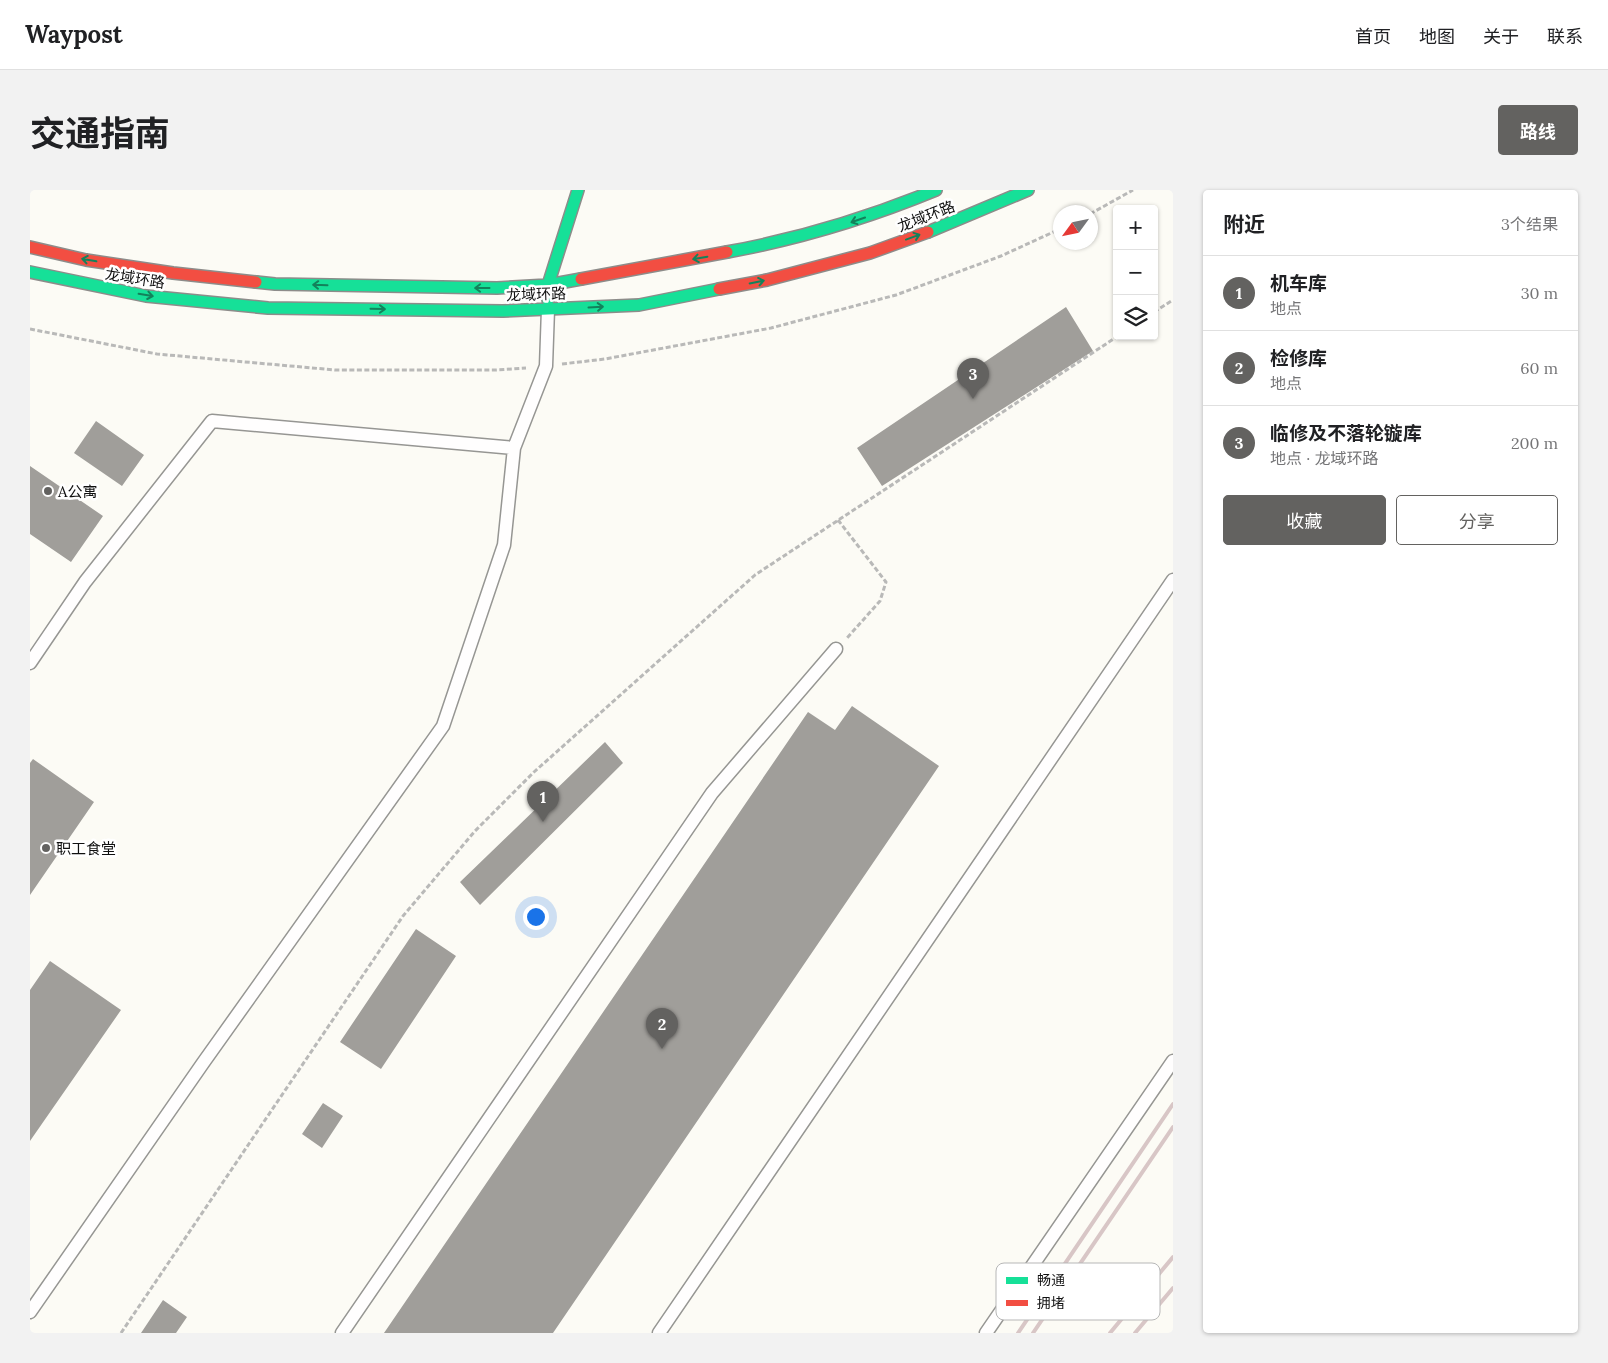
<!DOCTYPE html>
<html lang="zh">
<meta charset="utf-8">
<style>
body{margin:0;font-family:Lora,"Noto Sans SC",serif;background:#f2f2f2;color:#202124}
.controls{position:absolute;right:15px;top:15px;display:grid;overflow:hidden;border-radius:5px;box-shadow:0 1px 4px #0004}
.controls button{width:45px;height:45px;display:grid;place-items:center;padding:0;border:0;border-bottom:1px solid #e0e0e0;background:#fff;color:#202124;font:25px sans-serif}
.compass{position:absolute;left:1023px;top:15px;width:45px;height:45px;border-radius:50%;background:#fff;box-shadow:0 1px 4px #0004;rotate:237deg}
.you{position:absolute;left:505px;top:726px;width:18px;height:18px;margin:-12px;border:4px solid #fff;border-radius:50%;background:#1a73e8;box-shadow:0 0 0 8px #1a73e833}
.badge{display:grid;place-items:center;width:32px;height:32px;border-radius:50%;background:#636260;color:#fff;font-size:16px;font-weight:700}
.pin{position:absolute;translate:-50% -41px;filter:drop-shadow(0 1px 2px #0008)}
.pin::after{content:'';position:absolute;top:26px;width:18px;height:15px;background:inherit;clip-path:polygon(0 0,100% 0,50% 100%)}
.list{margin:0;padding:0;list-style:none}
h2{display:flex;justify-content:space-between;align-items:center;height:65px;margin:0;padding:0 20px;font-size:21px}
h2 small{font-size:16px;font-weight:400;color:#757577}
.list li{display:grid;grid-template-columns:32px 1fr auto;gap:15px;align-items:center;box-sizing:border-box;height:75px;padding:0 20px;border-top:1px solid #e0e0e0}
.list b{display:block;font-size:19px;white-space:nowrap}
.list p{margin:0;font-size:16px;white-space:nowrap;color:#757577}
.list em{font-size:16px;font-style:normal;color:#757577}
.actions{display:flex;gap:10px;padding:15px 20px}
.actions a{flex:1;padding:11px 0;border:1px solid #636260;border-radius:5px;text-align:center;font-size:18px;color:#636260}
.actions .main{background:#636260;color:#fff}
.icon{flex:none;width:28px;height:28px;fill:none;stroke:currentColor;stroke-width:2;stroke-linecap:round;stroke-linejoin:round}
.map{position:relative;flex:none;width:1143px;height:1143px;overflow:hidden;border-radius:5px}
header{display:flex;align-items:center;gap:30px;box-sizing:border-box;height:70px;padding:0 25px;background:#fff;border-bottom:1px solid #e0e0e0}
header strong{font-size:24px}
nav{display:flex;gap:28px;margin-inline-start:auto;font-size:18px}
.intro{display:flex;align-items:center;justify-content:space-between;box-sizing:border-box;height:120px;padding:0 30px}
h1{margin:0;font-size:35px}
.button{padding:12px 22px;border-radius:5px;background:#636260;color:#fff;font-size:18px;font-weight:700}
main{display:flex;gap:30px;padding:0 30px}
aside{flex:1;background:#fff;border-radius:5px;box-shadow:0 1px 4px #0004}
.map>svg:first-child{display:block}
.building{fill:#a09e9a}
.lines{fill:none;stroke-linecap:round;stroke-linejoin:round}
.lane-casing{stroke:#969693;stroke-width:15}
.fast-casing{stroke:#8d8c8a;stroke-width:14}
.jam-casing{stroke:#8d8c8a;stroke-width:14}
.path{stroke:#b9b9b8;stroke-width:3;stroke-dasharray:5 2.5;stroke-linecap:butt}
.lane{stroke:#fffefe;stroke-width:12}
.fast{stroke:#16e098;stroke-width:11}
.jam{stroke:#f24e42;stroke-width:11}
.rail{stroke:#d8c6c6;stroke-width:4}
.oneway{stroke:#13825b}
.poi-dot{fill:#636260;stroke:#fff;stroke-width:2}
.labels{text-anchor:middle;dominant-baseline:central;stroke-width:5;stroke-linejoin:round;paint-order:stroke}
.street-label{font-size:15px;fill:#101010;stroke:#fff}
.poi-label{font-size:15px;fill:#101010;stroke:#fff;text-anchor:start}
.key{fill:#fff;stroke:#b7b7b7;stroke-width:1}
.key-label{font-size:14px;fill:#101010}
</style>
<header>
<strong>Waypost</strong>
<nav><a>首页</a><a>地图</a><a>关于</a><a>联系</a></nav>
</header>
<div class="intro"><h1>交通指南</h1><a class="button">路线</a></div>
<main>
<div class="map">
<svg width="1143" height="1143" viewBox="0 0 1143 1143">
<rect width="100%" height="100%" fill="#fcfbf5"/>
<path class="building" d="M1036 117 1063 161 852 296 827 258Z
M66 231 114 265 92 296 44 263Z
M0 276 73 326 41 372 0 344Z
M822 516 909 576 523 1143H354L778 522 805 540Z
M575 552 593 573 450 715 430 692Z
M3 569 64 612 0 705V573Z
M386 739 426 766 351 879 310 852Z
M20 771 91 820 0 951V800Z
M293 913 313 926 292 958 272 944Z
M133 1110 157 1127 146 1143H111Z"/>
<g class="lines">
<defs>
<path id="lane" d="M0 473 55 392 182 231 484 258
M0 1122 173 873 413 536 474 355 484 258 516 176 518 119
M312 1143 682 603 806 459
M629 1143 1143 390
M956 1143 1143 871"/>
<path id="fast" d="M898 42 998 0
M697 62C769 49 838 28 906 0
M0 82 116 106 238 118 473 121 609 115 689 99
M226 92 245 94 467 98 518 95 551 89
M518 110V95L548 0"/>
<path id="jam" d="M0 57 56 70 143 83 226 92
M551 89 697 62
M689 99 737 90 840 63 898 42"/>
</defs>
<use href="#lane" class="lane-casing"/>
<use href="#fast" class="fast-casing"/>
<use href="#jam" class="jam-casing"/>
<path class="path" d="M1060 24 1103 0
M1124 122 1143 110
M0 139 127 164 305 180H465L496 178
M532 174 575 169 741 138 866 105 971 66 1030 39
M808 330 856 392 850 411 817 448
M91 1143 373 726 445 641 504 582 725 385 1088 146"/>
<use href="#lane" class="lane"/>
<use href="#fast" class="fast"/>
<use href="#jam" class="jam"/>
<path class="rail" d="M988 1143 1143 914
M1003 1143 1143 937
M1080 1143 1143 1067
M1105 1143 1143 1098"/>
</g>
<defs><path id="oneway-shaft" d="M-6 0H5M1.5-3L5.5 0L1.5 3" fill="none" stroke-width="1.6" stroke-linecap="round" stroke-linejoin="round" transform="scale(1.25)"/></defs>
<g class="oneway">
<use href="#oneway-shaft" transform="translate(828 30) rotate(161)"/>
<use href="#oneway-shaft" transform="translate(883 47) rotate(-20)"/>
<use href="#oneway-shaft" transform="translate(670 68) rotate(170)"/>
<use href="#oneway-shaft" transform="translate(59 70) rotate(-170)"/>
<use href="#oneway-shaft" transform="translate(727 92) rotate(-11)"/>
<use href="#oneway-shaft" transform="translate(290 95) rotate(-178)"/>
<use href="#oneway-shaft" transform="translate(452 98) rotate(-180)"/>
<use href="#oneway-shaft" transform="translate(116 105) rotate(9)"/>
<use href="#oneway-shaft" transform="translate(566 117) rotate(-3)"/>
<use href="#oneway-shaft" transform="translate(348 119) rotate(1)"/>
</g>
<g class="poi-dot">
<circle cx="18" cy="301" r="5"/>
<circle cx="16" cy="658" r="5"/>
</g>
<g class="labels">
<g class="street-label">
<text transform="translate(896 26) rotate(-21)">龙域环路</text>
<text transform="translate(105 88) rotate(9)">龙域环路</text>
<text transform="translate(506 104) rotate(-2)">龙域环路</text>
</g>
<g class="poi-label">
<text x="28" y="301">A公寓</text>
<text x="26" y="658">职工食堂</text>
</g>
</g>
<rect x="966" y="1073" width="164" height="57" rx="8" class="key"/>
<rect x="976" y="1087" width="22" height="7" fill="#16e098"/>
<rect x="976" y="1110" width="22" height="6" fill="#f24e42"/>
<g class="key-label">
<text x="1007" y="1095">畅通</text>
<text x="1007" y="1118">拥堵</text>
</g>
</svg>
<div class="controls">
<button>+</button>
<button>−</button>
<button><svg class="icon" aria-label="layers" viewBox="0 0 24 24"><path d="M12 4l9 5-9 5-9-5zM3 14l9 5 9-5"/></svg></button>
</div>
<svg class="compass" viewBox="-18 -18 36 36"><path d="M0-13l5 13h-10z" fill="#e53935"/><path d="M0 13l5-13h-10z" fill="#757577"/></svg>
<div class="you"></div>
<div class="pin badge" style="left:513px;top:632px">1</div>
<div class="pin badge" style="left:632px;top:859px">2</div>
<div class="pin badge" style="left:943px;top:209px">3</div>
</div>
<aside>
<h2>附近<small>3个结果</small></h2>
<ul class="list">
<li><span class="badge">1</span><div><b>机车库</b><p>地点</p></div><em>30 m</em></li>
<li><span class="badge">2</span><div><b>检修库</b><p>地点</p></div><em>60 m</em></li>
<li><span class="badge">3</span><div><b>临修及不落轮镟库</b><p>地点 · 龙域环路</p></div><em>200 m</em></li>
</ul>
<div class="actions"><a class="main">收藏</a><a>分享</a></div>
</aside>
</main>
